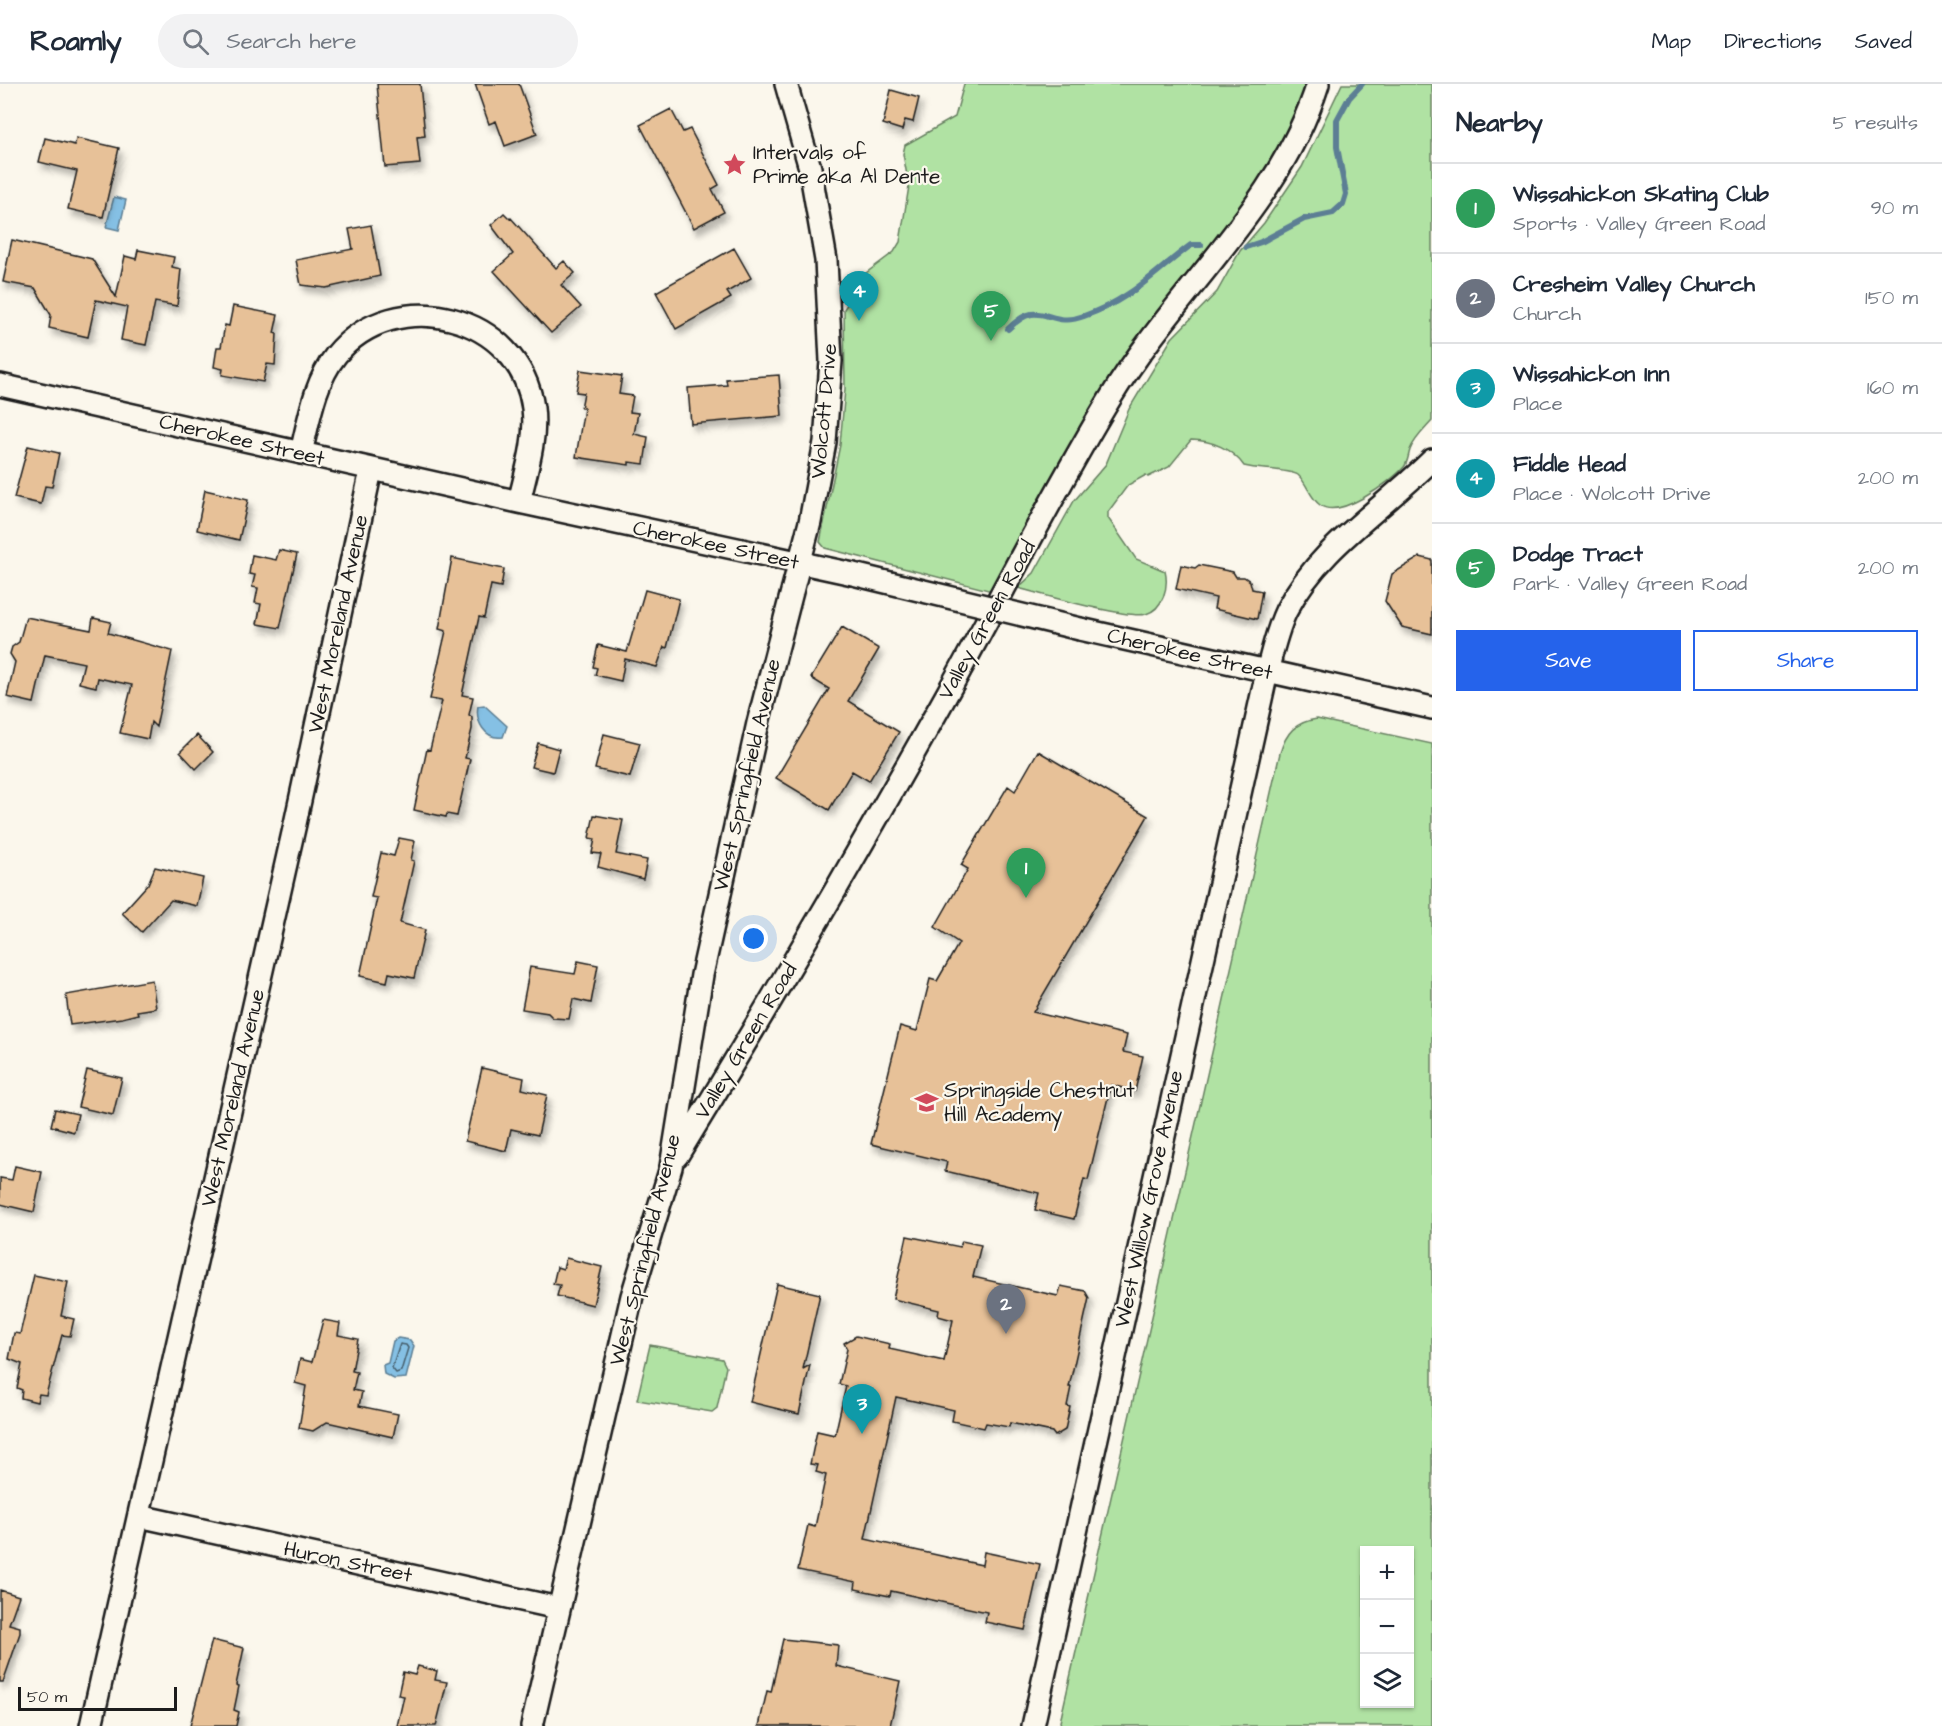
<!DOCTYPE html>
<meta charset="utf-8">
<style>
body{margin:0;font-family:"Architects Daughter",sans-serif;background:#f2f2f3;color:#1f2937}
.controls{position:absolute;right:18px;bottom:18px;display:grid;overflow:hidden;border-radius:0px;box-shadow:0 2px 4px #0004}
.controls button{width:54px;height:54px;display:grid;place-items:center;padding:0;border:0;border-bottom:2px solid #e0e1e3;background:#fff;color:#1f2937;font:30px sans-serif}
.scale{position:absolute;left:18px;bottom:15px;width:159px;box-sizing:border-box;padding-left:6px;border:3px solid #1c1c1c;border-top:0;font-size:16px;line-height:21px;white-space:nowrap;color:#1c1c1c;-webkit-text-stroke:4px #fbf7ec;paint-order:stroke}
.you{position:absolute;left:754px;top:855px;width:21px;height:21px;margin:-15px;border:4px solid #fff;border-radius:50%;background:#1a73e8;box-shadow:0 0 0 9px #1a73e833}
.badge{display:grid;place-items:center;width:39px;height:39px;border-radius:50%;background:#2563eb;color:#fff;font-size:20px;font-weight:700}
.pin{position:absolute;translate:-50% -50px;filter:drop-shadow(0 2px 3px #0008)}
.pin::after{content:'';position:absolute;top:32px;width:21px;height:18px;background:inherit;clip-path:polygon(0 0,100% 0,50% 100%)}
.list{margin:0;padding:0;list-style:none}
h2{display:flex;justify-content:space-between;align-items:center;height:78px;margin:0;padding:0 24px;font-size:26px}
h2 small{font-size:20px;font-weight:400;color:#747a83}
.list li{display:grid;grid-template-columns:39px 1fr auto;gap:18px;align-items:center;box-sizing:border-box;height:90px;padding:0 24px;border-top:2px solid #e0e1e3}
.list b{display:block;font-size:22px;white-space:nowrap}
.list p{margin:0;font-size:20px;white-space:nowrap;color:#747a83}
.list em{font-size:20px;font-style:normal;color:#747a83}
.actions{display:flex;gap:12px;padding:18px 24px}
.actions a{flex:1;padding:14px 0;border:2px solid #2563eb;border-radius:0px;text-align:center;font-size:21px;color:#2563eb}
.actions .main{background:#2563eb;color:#fff}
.icon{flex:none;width:33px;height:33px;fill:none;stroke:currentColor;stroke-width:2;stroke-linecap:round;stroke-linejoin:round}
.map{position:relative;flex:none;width:1432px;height:1642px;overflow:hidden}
header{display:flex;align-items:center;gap:36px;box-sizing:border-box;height:84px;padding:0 30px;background:#fff;border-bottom:2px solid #e0e1e3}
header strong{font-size:28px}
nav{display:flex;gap:33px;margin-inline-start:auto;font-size:21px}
.search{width:420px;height:54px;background:#f2f2f3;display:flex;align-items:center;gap:15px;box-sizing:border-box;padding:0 21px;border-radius:33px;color:#747a83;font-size:22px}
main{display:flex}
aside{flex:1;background:#fff}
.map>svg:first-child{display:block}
.green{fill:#b0e2a3;stroke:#667f60;stroke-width:1.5;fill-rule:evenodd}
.water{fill:#85c0e4;stroke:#5b7e94;stroke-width:1.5}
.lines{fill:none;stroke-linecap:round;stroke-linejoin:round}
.shore{stroke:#465e6c;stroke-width:1.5}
.stream{stroke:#5b7e94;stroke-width:6}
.building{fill:#e7c198;stroke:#1c1c1c;stroke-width:1.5;filter:url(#shadow)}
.street-casing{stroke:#1c1c1c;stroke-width:26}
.street{stroke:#fbf7ec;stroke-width:21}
.street-bridge-casing{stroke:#1c1c1c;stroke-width:26;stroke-linecap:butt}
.street-bridge{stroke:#fbf7ec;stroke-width:21}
.labels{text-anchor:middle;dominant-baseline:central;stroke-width:4.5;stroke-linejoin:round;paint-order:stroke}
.poi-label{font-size:21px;fill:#1c1c1c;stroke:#fbf7ec;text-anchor:start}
.street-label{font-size:21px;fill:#1c1c1c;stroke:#fbf7ec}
</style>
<header>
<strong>Roamly</strong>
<div class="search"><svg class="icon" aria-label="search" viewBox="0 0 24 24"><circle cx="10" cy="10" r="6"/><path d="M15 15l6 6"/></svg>Search here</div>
<nav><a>Map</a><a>Directions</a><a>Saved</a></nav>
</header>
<main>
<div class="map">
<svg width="1432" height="1642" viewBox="0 0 1432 1642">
<defs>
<filter id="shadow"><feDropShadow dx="3.5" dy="6" stdDeviation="3" flood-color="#0004"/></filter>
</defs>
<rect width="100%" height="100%" fill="#fbf7ec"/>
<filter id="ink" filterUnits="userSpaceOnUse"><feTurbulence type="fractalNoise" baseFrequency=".0167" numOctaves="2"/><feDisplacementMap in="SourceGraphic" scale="12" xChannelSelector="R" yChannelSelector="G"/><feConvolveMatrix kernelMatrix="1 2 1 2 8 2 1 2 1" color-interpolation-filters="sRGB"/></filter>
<g filter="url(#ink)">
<path class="green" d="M964 0H1308L1283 59 992 507 825 464 820 458 840 361 845 305 844 225 852 213 858 195 894 168 900 158 909 102 903 70 905 61 955 33Z
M1342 0H1432V337C1424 346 1414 355 1410 366 1408 372 1408 378 1404 383 1391 398 1339 436 1320 421 1310 414 1307 399 1298 391 1289 385 1258 386 1244 382 1232 365 1212 356 1191 356L1169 383 1148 393 1146 391 1128 401 1108 428V434L1136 475 1165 487C1169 503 1163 525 1146 530 1129 536 1040 510 1018 504L1034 489 1074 417 1106 380 1129 325 1172 254 1217 208 1240 167 1264 139 1302 83Z
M1317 635 1432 660V1642H1062L1060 1638 1280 669C1286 649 1295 638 1317 635ZM1364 1466H1410V1620H1364Z
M650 1261 722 1275 726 1283 717 1324 712 1328 637 1316Z"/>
<path class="water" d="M114 113 126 116 119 146 106 143Z
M484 621 507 642 503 653C485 656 475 637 478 622Z
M398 1254 410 1256 414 1262 406 1294 394 1295 384 1290 383 1281 388 1279 393 1257Z"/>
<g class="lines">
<path class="shore" d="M400 1260 406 1261 408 1264 401 1287 396 1289 392 1284Z"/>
<path class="stream" d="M1246 163 1261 158 1304 135 1333 129 1343 120 1346 110 1337 63V36L1349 14 1362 0
M1008 245C1042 211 1047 246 1084 232 1131 216 1153 189 1191 161H1201"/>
</g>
<path class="building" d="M377 0H420L425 52 417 53 420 80 385 83Z
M475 0H519L537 50 505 62 496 37 489 40Z
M891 6 919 14 913 38 905 36 902 46 883 40Z
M671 25 683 48 690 45 719 101 712 105 724 128 694 144 640 41Z
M45 54 75 61 76 54 119 64 103 133 68 125 77 87 39 78Z
M504 129 510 135 511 134 556 184 564 177 575 189 561 201 581 223 551 249 494 187 513 170 491 141Z
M371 141 380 192 326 204 301 201 296 176 353 165 349 145Z
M12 156 92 175 116 213 125 172 136 175 138 166 174 173 172 183 181 185 177 222 155 218 146 261 121 256 127 223 96 216 88 253 49 244 51 231 35 204 3 198Z
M734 164 751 194 727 208 731 214 676 245 656 208Z
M233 222 278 231 274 249 277 250 275 281 267 280 263 298 222 291 223 285 214 283 217 263H221L225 241 229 242Z
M580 286 622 292 619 310 633 312 630 328 638 329 634 350 648 353 644 380 629 378V381L576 373 584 324H581L584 309 576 308Z
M779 291 782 332 691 340 688 304 727 301 726 295Z
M28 362 59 369 52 403 45 402 41 420 14 414Z
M205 406 248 416 239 456 197 446Z
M279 466 297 470 280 544 257 540 261 520 255 519 258 504 252 503 255 491 249 490 252 471 276 476Z
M1420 473 1432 476V550L1402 543 1385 517 1392 490Z
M452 474 504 485 501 503 491 501 484 534 479 533 462 611 473 613 469 631 472 633V645L465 674 470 675 457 732 447 730 446 733 414 726 427 665 430 666 442 617 430 615 446 547 439 545Z
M1181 481 1195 484 1199 481 1233 488 1236 493H1244L1250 497 1252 505 1262 507 1257 535 1214 525 1216 514 1176 505Z
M645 506 679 515 667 564 664 563 657 583 625 575 621 597 595 591 597 584 593 583 598 561 627 568Z
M26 533 91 546 93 534 111 538 108 549 172 567 156 643 151 638 148 655 120 649 132 601 98 594 96 603 79 599 84 579 45 571 34 619 7 613 15 578 10 570 12 563 19 558Z
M842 543 879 565 848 617 899 648 869 697 852 687 829 726 776 694 829 605 811 594Z
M604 650 640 659 630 693 595 685Z
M197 651 213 668 196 685 180 668Z
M538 659 559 665 553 688 531 683Z
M1038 667 1148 732 1033 928 1127 951 1123 968 1143 972 1135 1007 1111 1001 1088 1096 1084 1095 1074 1135 1035 1126 1039 1109 945 1087 947 1078 871 1060 900 942 917 947 930 895 937 897 959 859 935 843 968 785 961 781 1008 702 1015 707Z
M594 731 623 736 616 770 647 776 643 795 598 783 601 770 592 769 595 755 589 754Z
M399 754 415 757 411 776 414 777 400 839 425 846 414 894 389 889 387 898 360 892 377 814 371 813 381 769 394 772Z
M155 783 203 794 197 822 171 816 142 848 122 829 148 800Z
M578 877 598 881 591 919 573 915 569 935 553 934 548 929 522 925 530 883 575 890Z
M152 896 156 924 137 927 138 930 122 934 70 941 66 911Z
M482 984 524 994 522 1005 547 1011 538 1051 511 1045 506 1067 465 1057Z
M87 986 122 994 113 1031 78 1023Z
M55 1025 78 1030 74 1048 51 1042Z
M15 1082 42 1088 34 1128 0 1120V1094L12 1096Z
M907 1152 960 1163 962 1157 981 1161 973 1193 1058 1212 1061 1202 1085 1207 1089 1214 1069 1303H1071L1067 1322 1070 1323 1065 1346 1055 1352 1052 1348 1010 1339 1009 1343 986 1339 984 1344 952 1337 954 1326 896 1313 865 1455 982 1481 984 1468 1040 1480 1025 1546 985 1538 987 1528 891 1507 890 1512 855 1505 856 1498 798 1486 808 1441 815 1443 826 1391 816 1388 818 1381 810 1380 817 1347 835 1351 846 1302 839 1300 847 1265 844 1259 856 1252 890 1260 889 1265 944 1277 953 1236 938 1232 939 1226 893 1215Z
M566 1174 602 1183 593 1221 557 1212 560 1201 553 1200 557 1183 563 1185Z
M34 1191 68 1198 61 1232 74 1235 70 1252 62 1251 46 1311 39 1310 37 1318 21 1314 22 1306 17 1304 22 1280 9 1275 14 1249 20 1250Z
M777 1200 820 1210 803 1285 810 1281 799 1330 750 1318Z
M323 1236 340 1239 338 1251 358 1255 352 1287 357 1288 353 1306 362 1308 359 1322 398 1330 393 1353 327 1338 313 1347 299 1344 306 1302 295 1299 300 1275 312 1278Z
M0 1506 19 1512 9 1540 20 1543V1549L3 1598H0Z
M783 1555 838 1561 836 1582 900 1597 890 1642H759L767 1607 771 1608Z
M212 1556 244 1564 236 1601 239 1602 234 1626 239 1628 236 1642H190Z
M418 1582 437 1587 435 1596 447 1598 436 1642H397L404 1612 398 1611 403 1588 415 1591Z"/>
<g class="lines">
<defs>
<path id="street" d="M0 301 519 418 853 490
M301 369C309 336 314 299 336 271 395 199 520 230 533 324 537 355 526 388 519 418
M1080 545 1432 624
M677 1072C770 920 860 766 947 610 1002 511 1052 410 1111 313 1176 206 1280 121 1318 0
M139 1432 558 1524
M91 1642 295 740 371 386
M532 1642 632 1212 671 1083 702 891 758 639 810 438 825 358 831 277 826 176 810 84 786 0
M1033 1642 1267 588C1272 568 1277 546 1286 527 1318 464 1383 425 1432 376"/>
</defs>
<use href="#street" class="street-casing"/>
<use href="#street" class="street"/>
<defs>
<path id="street-bridge" d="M853 490 1080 545"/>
</defs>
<use href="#street-bridge" class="street-bridge-casing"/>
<use href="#street-bridge" class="street-bridge"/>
</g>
</g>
<defs>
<symbol id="sight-bare" viewBox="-9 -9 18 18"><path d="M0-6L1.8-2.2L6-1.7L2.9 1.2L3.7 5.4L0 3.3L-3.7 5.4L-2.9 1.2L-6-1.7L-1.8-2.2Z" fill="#d1495b" stroke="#fbf7ec" stroke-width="2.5" paint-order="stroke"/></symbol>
<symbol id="school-bare" viewBox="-9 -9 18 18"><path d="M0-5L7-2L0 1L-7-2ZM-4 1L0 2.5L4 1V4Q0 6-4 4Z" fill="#d1495b" stroke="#fbf7ec" stroke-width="2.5" paint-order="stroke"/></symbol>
</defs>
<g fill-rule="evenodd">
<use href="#sight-bare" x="718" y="64" width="33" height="33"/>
<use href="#school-bare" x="910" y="1002" width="33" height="33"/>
</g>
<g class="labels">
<g class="poi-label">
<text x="753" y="68">Intervals of<tspan x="753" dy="24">Prime aka Al Dente</tspan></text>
<text x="944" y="1006">Springside Chestnut<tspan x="944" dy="24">Hill Academy</tspan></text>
</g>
<g class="street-label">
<text transform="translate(824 327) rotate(-85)">Wolcott Drive</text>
<text transform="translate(242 356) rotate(13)">Cherokee Street</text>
<text transform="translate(716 461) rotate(12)">Cherokee Street</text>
<text transform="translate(987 536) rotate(-61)">Valley Green Road</text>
<text transform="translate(338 540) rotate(-78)">West Moreland Avenue</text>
<text transform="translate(1190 570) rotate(13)">Cherokee Street</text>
<text transform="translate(747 691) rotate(-77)">West Springfield Avenue</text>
<text transform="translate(746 957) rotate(-59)">Valley Green Road</text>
<text transform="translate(233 1014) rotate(-77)">West Moreland Avenue</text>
<text transform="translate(1149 1115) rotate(-78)">West Willow Grove Avenue</text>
<text transform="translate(645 1166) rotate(-76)">West Springfield Avenue</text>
<text transform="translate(348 1478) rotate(12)">Huron Street</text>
</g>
</g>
</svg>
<div class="controls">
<button>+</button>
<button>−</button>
<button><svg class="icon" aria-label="layers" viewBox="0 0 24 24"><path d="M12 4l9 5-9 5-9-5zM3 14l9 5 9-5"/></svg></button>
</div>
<div class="scale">50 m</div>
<div class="you"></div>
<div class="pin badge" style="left:1026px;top:814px;background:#2e9e5b">1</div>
<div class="pin badge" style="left:1006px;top:1250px;background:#6b7280">2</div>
<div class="pin badge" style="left:862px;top:1350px;background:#0f9aa8">3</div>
<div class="pin badge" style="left:859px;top:237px;background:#0f9aa8">4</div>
<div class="pin badge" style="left:991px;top:257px;background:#2e9e5b">5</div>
</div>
<aside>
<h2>Nearby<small>5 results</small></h2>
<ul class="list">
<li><span class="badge" style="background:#2e9e5b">1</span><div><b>Wissahickon Skating Club</b><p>Sports · Valley Green Road</p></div><em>90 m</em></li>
<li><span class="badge" style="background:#6b7280">2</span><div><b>Cresheim Valley Church</b><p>Church</p></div><em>150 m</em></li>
<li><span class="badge" style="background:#0f9aa8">3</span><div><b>Wissahickon Inn</b><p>Place</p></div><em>160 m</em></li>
<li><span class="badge" style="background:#0f9aa8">4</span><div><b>Fiddle Head</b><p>Place · Wolcott Drive</p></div><em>200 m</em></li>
<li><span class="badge" style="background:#2e9e5b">5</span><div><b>Dodge Tract</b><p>Park · Valley Green Road</p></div><em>200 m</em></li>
</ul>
<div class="actions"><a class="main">Save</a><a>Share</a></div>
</aside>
</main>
